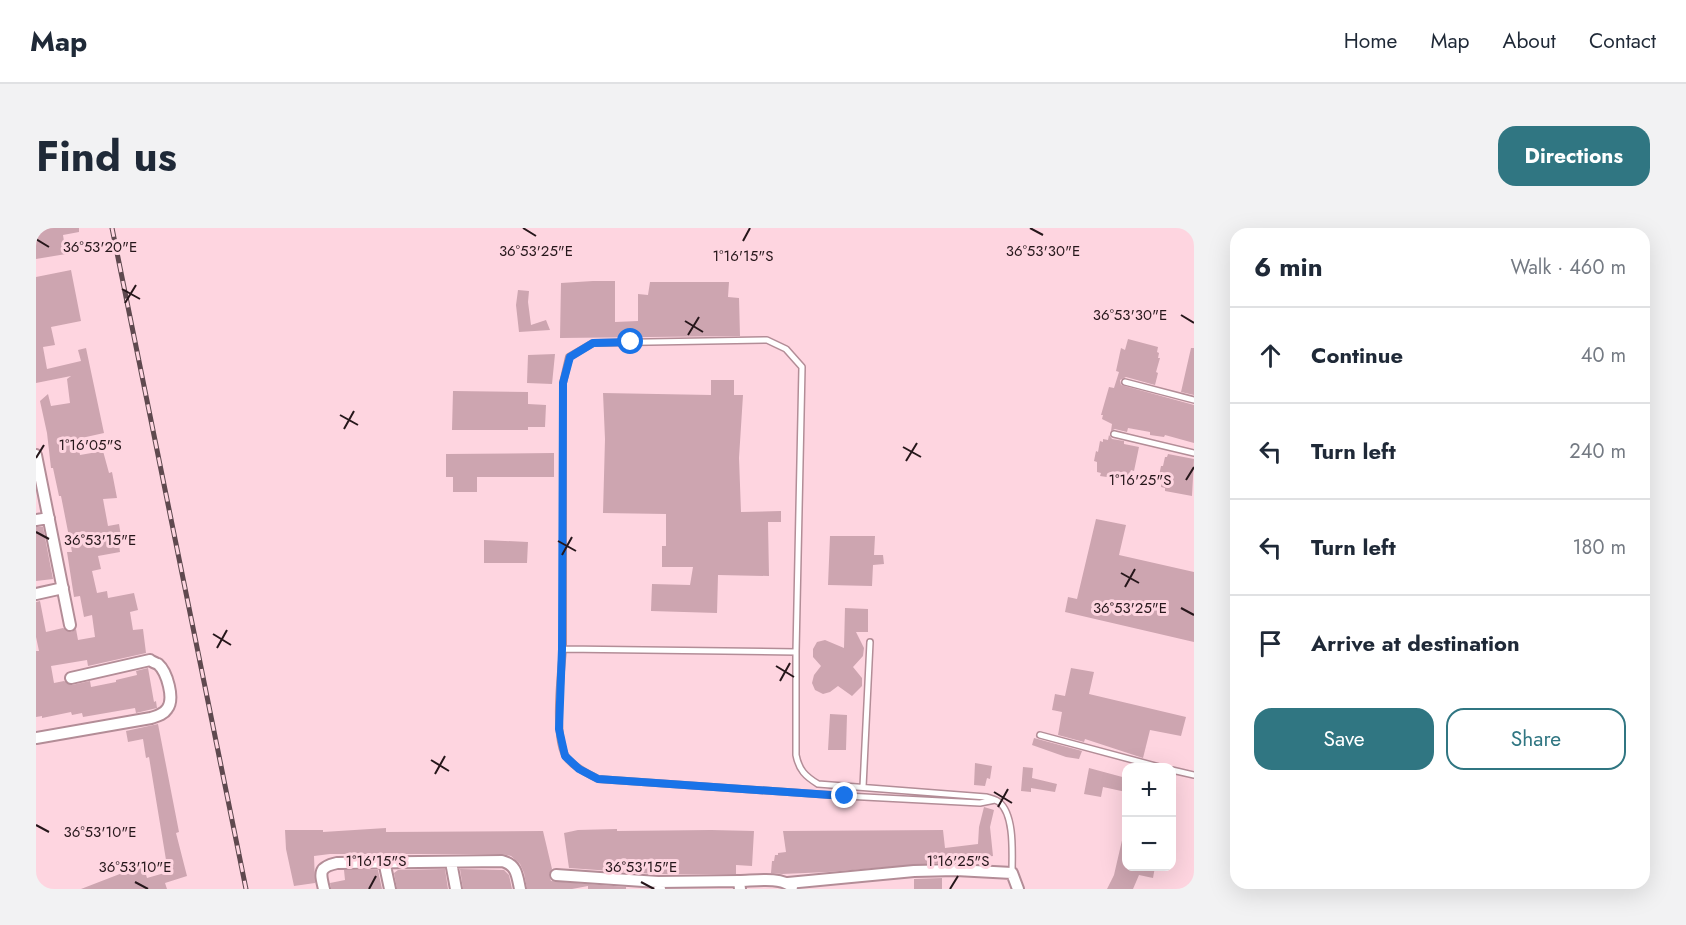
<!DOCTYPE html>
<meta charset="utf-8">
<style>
body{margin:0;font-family:Jost,sans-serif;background:#f2f2f3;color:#1f2937}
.controls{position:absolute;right:18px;bottom:18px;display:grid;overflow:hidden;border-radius:12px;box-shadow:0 6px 24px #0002}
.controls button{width:54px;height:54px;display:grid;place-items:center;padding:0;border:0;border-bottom:2px solid #e0e1e3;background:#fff;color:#1f2937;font:30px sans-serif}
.stop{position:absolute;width:18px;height:18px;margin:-14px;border:4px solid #1a73e8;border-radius:50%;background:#fff}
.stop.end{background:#1a73e8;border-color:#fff;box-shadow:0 2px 6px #0008}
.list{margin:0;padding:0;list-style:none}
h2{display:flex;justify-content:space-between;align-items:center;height:78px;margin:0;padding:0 24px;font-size:26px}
h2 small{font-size:20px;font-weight:400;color:#747a83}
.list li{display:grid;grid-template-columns:39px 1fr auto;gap:18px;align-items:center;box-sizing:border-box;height:96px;padding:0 24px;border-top:2px solid #e0e1e3}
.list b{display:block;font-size:22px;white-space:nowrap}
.list em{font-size:20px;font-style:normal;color:#747a83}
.actions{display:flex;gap:12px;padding:18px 24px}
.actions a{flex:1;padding:14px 0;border:2px solid #307682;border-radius:18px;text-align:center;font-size:21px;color:#307682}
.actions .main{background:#307682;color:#fff}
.icon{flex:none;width:33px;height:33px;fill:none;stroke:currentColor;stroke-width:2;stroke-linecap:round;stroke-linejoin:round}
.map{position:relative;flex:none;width:1158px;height:661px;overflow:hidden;border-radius:18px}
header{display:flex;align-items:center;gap:36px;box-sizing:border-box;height:84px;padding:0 30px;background:#fff;border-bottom:2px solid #e0e1e3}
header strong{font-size:28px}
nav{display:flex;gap:33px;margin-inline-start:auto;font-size:21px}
.intro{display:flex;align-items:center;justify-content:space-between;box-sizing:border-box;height:144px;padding:0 36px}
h1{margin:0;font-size:42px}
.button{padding:15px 27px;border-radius:18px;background:#307682;color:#fff;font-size:21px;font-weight:700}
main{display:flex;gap:36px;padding:0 36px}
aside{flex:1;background:#fff;border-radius:18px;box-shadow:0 6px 24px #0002}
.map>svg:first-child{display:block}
.building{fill:#cda5b0}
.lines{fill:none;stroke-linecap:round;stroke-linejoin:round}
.lane-casing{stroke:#b38d97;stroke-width:8}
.street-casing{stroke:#b38d97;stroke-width:14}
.lane{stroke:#fff;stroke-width:5}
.street{stroke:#fff;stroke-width:10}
.rail-casing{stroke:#5f494f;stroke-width:5}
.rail{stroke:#fed5e0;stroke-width:3;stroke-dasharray:9;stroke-linecap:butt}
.route{stroke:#1a73e8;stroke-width:8}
.ticks{fill:none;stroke:#26171b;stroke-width:2}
.ticks-label{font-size:15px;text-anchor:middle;fill:#26171b;stroke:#fed5e0;stroke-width:6;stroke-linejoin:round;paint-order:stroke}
</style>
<header>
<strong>Map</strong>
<nav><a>Home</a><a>Map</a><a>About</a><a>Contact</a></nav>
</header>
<div class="intro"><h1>Find us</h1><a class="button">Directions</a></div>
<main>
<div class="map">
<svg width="1158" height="661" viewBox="0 0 1158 661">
<rect width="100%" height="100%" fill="#fed5e0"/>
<path class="building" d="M12 0H43V4L27 7 30 26 0 31V2Z
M35 42 45 93 15 99 19 117 7 119 11 141 45 133 42 122 50 120 68 205 41 211 44 227 67 223 73 245 76 244 81 270 67 271 72 298 83 296 85 308 82 309 84 324 62 328 65 341 56 343 61 365 71 363 72 370 98 365 102 382 94 384 97 402 107 401 110 425 52 438 51 432 15 438 18 455 28 453 36 457 54 453 55 459 80 454V452L101 447 100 443 112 440 118 474 120 473 121 480 100 485 99 480 47 489 46 485 36 487 35 484 6 490V488L0 489V423H3L0 409V374L4 373 10 404 27 400 35 404 40 401 42 412 59 409 56 387 48 389 44 368 38 369 31 324H36L25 268H23L17 240H15L11 205 4 173 12 166 15 178 34 175 31 151 35 148 0 155V49Z
M557 53H579V94L602 93V66L612 67 614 54H693L692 69 703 70 704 108 524 110 525 55Z
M482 62 493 63 492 74 495 97 510 92 514 102 483 104 480 77Z
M1092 111 1122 119 1121 124 1123 125 1122 130H1124L1120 144 1122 145 1119 157 1090 149 1084 152 1085 157 1158 177V215L1129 207 1128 209 1114 207V204L1092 200 1091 204 1079 201 1075 203 1076 196 1066 191 1067 187H1065L1073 159 1078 160 1083 144 1080 143 1085 120 1089 122Z
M1155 120H1158V167L1145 164Z
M519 126 516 156 491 155 492 127Z
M675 152H698V167H707L703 230 705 284 745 283V294H732L733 348 682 347 681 385 615 383 616 356 654 357 657 339H626V318H630V286L567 285 569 211 567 165 675 167Z
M417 163 492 164V176L510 177 509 199H492V202H416Z
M1073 207 1076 211 1088 213V216L1103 219 1098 243 1095 242 1091 252 1064 248 1065 245 1061 244V234L1058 233 1060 223 1062 224 1064 213 1067 214V211L1072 212Z
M518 225V249H441V264H417V249H410V226Z
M1132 226 1158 231 1156 268 1129 263V260L1125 259 1126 249 1123 248 1125 238H1127L1129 229H1131Z
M1060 291 1090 297 1083 327 1158 344V414L1029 384 1032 369 1041 371Z
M0 299H7L17 351 0 353Z
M794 308H839L838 327H847L848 336 837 337 836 358 792 357Z
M448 312 492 314 491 335H448Z
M809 380 832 381V404H820L828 420 827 428 817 439 826 450V458L816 468 802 458 794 464 787 466 779 462 776 455 778 447 785 438 777 429V421L781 414 789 412 808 420Z
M1035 440 1058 444 1053 466 1150 489 1145 508 1114 502 1107 530 1049 511 1048 514 1022 507 1026 484 1016 482 1019 466 1029 468Z
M794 486 811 487 810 522H792Z
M122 496 143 604 140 605 151 648 129 655 131 661H45L107 637 111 650 132 644 113 529 110 530 107 511 92 514 90 503Z
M998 510 1046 523 1043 531 1030 529 996 517Z
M939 535 956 538 954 551 951 550 949 558 938 557Z
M987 539 997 540 996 550 1021 556 1019 564 995 560V564L985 563Z
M1053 540 1090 550V564L1067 559 1065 569 1048 566Z
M948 579 958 582 954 599 957 628 902 635 792 644 746 646 735 645 736 633H738L739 627H742V625L750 624 747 603 907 602 909 620 942 616 943 599Z
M350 600V604L507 603 516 641 513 647 515 653 590 659V661H552V658L536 661H491L488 645 484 636 475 628 466 626H294L278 628 279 655 258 658 250 621 249 602H287V604Z
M581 601V603L675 602 718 603 716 638 700 637V646H618L533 640 528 605 542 602Z
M1087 608 1090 609V639H1119L1117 650 1103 647 1097 661H1071L1078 647Z
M409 641 412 661H361L358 645 362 642Z
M424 641 468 642 473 647 476 661H427Z
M308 642H342L346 661H295L294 655 309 652Z
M906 650V661H878V651Z"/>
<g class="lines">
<defs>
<path id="lane" d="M1089 154 1158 172
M1078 206 1158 225
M527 421V155L533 129 557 115 731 112 750 121 766 139 760 424
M1004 507 1127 540
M1136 542 1158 547
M827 559 834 414
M959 572 944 575 809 568 562 551C551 545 539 540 531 530 517 512 525 445 527 421L760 424V527C763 542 769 548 782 556L950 569C954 570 960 572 963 574 979 587 976 626 976 645"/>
<path id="street" d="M0 227 34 397
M0 292 13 290
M0 366 27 360
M0 510 115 490C121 488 127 487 131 481 139 471 131 444 122 436 121 436 115 433 114 432L35 450
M348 633 354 661
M415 634 420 661
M520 647 622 654 624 661
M703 653C717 653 745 648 756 659
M622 654 703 653 704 661
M752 655 878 643 920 642 976 645 982 661
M288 661C284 645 282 639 301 635L466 633C481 637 481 647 484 661"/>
</defs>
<use href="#lane" class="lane-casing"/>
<use href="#street" class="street-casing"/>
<use href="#lane" class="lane"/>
<use href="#street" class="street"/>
<defs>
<path id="rail" d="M76 0 210 661"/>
</defs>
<use href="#rail" class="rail-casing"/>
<use href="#rail" class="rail"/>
</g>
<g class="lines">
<path class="route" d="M595 114 557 115 534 129 527 155 526 421 523 501 529 528 543 541 562 551 809 568"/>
</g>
<path class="ticks" d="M487 0 500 8M994 0 1007 7M0 11 13 19M707 13 714 0M86 61 104 71M89 75 100 57M1145 87 1158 95M649 93 667 104M652 107 663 89M304 187 322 197M308 201 318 183M867 219 885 229M0 230 8 217M870 233 881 215M1150 252 1158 239M0 304 13 311M522 313 540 323M526 327 536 309M1085 345 1103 355M1089 359 1099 341M1145 380 1158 387M177 406 195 417M181 420 191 402M740 438 758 449M744 453 754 435M395 532 413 543M399 546 409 528M958 564 976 575M962 579 972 561M0 597 13 604M99 654 112 661M605 654 618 661M333 661 340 648M914 661 922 648"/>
<g class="ticks-label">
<text x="64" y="24">36°53'20"E</text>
<text x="500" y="28">36°53'25"E</text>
<text x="1007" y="28">36°53'30"E</text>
<text x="707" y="33">1°16'15"S</text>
<text x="1094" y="92">36°53'30"E</text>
<text x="54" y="222">1°16'05"S</text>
<text x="1104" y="257">1°16'25"S</text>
<text x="64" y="317">36°53'15"E</text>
<text x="1094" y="385">36°53'25"E</text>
<text x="64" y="609">36°53'10"E</text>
<text x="340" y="638">1°16'15"S</text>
<text x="922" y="638">1°16'25"S</text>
<text x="99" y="644">36°53'10"E</text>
<text x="605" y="644">36°53'15"E</text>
</g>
</svg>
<div class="controls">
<button>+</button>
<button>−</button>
</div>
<div class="stop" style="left:595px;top:114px"></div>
<div class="stop end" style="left:809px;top:568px"></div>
</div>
<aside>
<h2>6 min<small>Walk · 460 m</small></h2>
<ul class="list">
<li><svg class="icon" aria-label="ahead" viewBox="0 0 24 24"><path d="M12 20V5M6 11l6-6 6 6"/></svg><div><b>Continue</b></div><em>40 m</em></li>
<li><svg class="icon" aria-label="left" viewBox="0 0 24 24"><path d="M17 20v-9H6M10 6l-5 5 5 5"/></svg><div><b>Turn left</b></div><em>240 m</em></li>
<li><svg class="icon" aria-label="left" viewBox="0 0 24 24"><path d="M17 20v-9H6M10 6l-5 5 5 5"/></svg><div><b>Turn left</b></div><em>180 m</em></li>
<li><svg class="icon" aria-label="arrive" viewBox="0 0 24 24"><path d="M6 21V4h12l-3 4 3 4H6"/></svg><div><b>Arrive at destination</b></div></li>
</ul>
<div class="actions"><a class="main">Save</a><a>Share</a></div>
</aside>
</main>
